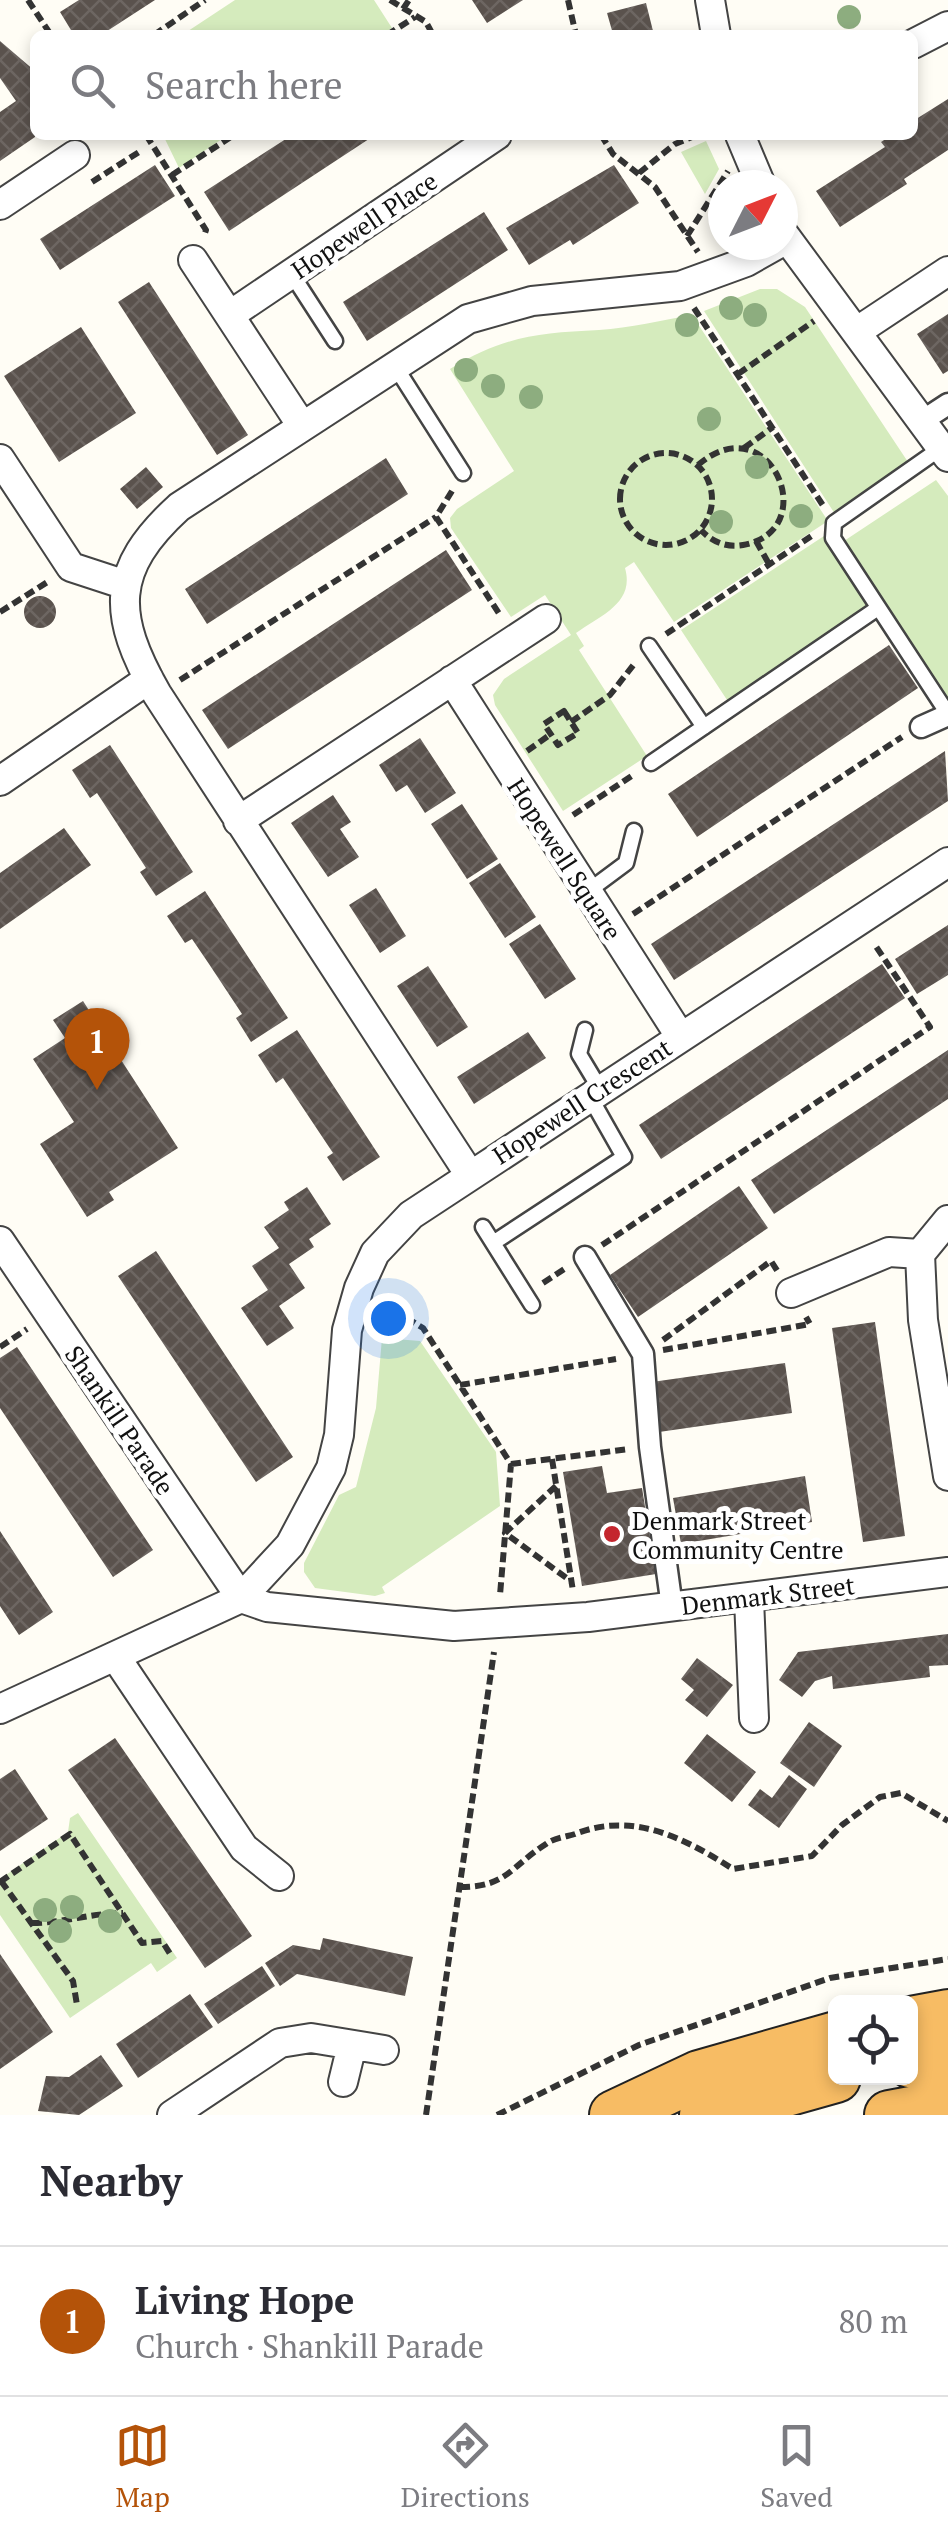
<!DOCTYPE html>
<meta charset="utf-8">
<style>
body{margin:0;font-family:"PT Serif",serif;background:#f7f7f7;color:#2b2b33}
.controls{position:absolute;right:30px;bottom:30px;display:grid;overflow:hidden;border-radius:15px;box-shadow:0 5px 15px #0003}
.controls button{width:90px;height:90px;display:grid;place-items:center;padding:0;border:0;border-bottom:2px solid #e1e1e2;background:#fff;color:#2b2b33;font:50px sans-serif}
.compass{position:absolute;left:708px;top:170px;width:90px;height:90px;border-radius:50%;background:#fff;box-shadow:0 5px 15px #0003;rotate:48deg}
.you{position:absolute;left:388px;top:1318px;width:35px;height:35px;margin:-25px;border:8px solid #fff;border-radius:50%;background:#1a73e8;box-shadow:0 0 0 15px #1a73e833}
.badge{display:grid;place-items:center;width:65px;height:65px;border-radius:50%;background:#b45309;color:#fff;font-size:32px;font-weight:700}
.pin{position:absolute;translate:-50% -82px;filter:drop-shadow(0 2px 5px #0008)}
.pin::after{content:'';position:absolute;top:52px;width:35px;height:30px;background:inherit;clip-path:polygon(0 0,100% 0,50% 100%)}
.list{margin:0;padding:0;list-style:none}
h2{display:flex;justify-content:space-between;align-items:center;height:130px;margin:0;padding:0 40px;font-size:42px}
h2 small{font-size:32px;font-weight:400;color:#7c7c81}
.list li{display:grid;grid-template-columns:65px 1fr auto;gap:30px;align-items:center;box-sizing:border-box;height:150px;padding:0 40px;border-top:2px solid #e1e1e2}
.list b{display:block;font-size:38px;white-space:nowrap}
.list p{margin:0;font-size:32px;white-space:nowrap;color:#7c7c81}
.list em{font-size:32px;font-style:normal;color:#7c7c81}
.icon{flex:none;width:55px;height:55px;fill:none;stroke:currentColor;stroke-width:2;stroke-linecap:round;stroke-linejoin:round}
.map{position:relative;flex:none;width:948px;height:2115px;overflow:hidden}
.search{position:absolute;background:#fff;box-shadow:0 5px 15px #0003;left:30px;right:30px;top:30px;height:110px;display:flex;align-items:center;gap:25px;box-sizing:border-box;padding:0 35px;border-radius:15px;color:#7c7c81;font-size:38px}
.sheet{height:280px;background:#fff}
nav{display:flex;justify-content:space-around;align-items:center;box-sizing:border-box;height:140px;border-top:2px solid #e1e1e2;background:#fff;font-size:28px;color:#7c7c81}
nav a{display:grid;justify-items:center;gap:5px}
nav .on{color:#b45309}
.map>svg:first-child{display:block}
.grass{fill:#d5ebbd}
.building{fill:url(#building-cross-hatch)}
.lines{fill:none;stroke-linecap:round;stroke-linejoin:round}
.service-casing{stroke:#444;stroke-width:19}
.pedestrian-casing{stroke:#444;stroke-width:25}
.minor-casing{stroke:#444;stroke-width:32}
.trunk-casing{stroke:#222;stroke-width:52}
.path{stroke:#333;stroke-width:6;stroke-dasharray:10 5;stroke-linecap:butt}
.service{stroke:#fff;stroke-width:14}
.pedestrian{stroke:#fff;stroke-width:20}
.minor{stroke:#fff;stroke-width:28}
.trunk{stroke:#f7bc64;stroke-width:48}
.tree{fill:#8dad7f}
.poi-dot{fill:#c4262e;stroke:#fff;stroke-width:4}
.labels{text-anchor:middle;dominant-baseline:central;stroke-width:10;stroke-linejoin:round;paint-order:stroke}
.street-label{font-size:25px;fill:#111;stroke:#fff}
.poi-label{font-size:25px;fill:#111;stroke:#fff;text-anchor:start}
</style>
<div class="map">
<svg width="948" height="2115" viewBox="0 0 948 2115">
<defs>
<pattern id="building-cross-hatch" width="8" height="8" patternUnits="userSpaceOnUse" patternTransform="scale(2.5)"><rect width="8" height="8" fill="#5a524d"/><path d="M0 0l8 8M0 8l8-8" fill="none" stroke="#6d6662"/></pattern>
</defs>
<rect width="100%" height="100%" fill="#fffdf5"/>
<path class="grass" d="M235 0H374L392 28 381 35H182Z
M163 135H228L179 168Z
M706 141 719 169 705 194 681 152Z
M760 289H777L805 307 908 462 835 514 704 311Z
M692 315 828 521 674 622 634 562 625 568C635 603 601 615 576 633L584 646 579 650 647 756 563 811 495 705 493 695 504 679 571 635 545 595 511 617 451 528 450 518 457 509 514 471 450 369C504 336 538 333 599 330 630 328 662 320 692 315Z
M936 480 948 496V705L844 541Z
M824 536 870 609 729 703 681 630Z
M382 1338 420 1341 496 1452 500 1506 382 1587 385 1593 375 1596 315 1588 304 1572V1563L339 1495 356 1487 376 1408Z
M78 1813 177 1958 157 1972 151 1963 70 2018 0 1915V1879L68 1832 70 1818Z"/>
<path class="building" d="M79 0H155L101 35H74L60 12Z
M472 0H523L487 23Z
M646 3 654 35 613 34 607 13Z
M0 41 35 71V137L0 161V112L16 101 0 78Z
M948 99V150L904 179 907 184 840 227 816 191 885 147 881 142 892 135H913V121Z
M292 135H375L229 231 204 192Z
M155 165 175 196 60 270 40 239Z
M614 165 639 203 573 245 570 240 529 265 506 228Z
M484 212 508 250 367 341 343 302Z
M149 282 248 435 217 455 118 302Z
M948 314V371L943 374 917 334Z
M81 327 136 413 59 462 4 376Z
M386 458 408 494 207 624 185 589Z
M146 467 163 487 137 509 120 489Z
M446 550 472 590 228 749 202 710Z
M24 612a16 16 0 1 1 32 0a16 16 0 1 1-32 0Z
M889 645 918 688 697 837 668 794Z
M420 738 456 793 425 813 407 785 396 792 379 765Z
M110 745 193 872 156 896 140 872 146 868 97 793 90 798 72 770Z
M945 751 948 801 674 980 651 944Z
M333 795 351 822 340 829 359 857 328 877 291 823Z
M462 804 498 859 467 879 431 824Z
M64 828 91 865 0 929V873Z
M500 863 536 917 505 938 469 883Z
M376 888 406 936 380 953 349 905Z
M205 891 288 1018 251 1042 236 1018 242 1014 209 964 192 939 185 943 167 916Z
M540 924 576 979 545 999 509 944Z
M948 925V975L917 994 895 959Z
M882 964 905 998 661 1159 639 1125Z
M428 966 468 1027 437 1047 397 986Z
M83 1001 178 1148 109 1192 114 1200 87 1217 40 1144 74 1122 33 1059 65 1038 53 1020Z
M297 1030 380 1157 343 1181 327 1157 333 1153 283 1078 276 1083 258 1055Z
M528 1032 546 1058 474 1104 457 1077Z
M948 1050V1099L774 1214 751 1180Z
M739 1186 768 1228 638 1317 610 1275Z
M307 1187 331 1224 309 1239 314 1247 289 1264 305 1288 279 1306 294 1328 267 1346 241 1308 268 1290 252 1266 279 1248 264 1227 289 1210 284 1202Z
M156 1251 293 1457 256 1482 118 1276Z
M875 1322 905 1536 863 1542 832 1328Z
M17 1347 153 1550 113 1577 0 1408V1358Z
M785 1363 792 1413 659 1432 652 1382Z
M602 1466 607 1493 642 1488 656 1574 582 1586 563 1472Z
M805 1476 812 1522 681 1544 673 1498Z
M0 1531 53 1612 19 1635 0 1606Z
M948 1634V1665L929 1666 930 1677 833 1689 832 1676 815 1681 802 1697 779 1680 798 1652Z
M697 1658 733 1685 707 1717 685 1700 694 1690 681 1679Z
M809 1722 842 1746 814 1787 780 1763Z
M707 1734 756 1772 732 1802 684 1763Z
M115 1738 252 1936 205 1968 68 1770Z
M15 1769 48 1819 0 1851V1779Z
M789 1775 807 1789 779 1828 748 1805 760 1789 772 1798Z
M323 1938 413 1957 405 1996 297 1974 280 1986 265 1963 293 1945 320 1950Z
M0 1954 53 2032 0 2069Z
M262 1966 275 1986 218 2024 204 2004Z
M190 1994 213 2027 138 2078 116 2044Z
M101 2055 123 2086 79 2115 38 2111 46 2076 69 2077Z"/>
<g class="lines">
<defs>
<path id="service" d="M291 273 335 341
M395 366 463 473
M941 448 834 523 833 538 948 714
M649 646 704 727
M651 763 878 608
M587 892 626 863 634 831
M585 1030 579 1054 600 1089
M483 1227 532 1305
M493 1243 624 1157 590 1097"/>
<path id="pedestrian" d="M922 421 948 404
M921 727 948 715
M585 1257 643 1354 650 1447 672 1607"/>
<path id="minor" d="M710 0 716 35
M913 44 948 26
M740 135 761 185
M0 205 75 155
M783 233 948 457
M193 260 302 426
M230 315 497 135
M856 332 948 271
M0 459 71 567 123 584
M452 680 680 1036
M0 781 149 679
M238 821 546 619
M470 1175 157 694C112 615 110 570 179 507L468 319 532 301 680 286 746 262 776 245
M948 1220 920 1254 923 1320 948 1476
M0 1241 241 1598
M791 1293 889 1252 920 1254
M241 1598 267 1607 454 1626 588 1617 948 1572
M749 1599 754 1718
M115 1656 244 1848 279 1876
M0 1709 241 1598 290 1545 331 1468 339 1435 347 1330 359 1288 375 1253 411 1215 948 862
M343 2082 352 2045
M172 2115 280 2043 311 2038 384 2050"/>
<path id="trunk" d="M910 2021 948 2014
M910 2063 948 2056
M614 2115 699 2075 836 2036
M704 2115 836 2078
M889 2115 948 2104"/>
</defs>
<use href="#service" class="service-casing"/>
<use href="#pedestrian" class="pedestrian-casing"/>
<use href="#minor" class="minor-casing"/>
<use href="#trunk" class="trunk-casing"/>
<path class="path" d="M28 0 51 35
M390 0 426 22 433 35
M568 0 576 35
M403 9 409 0
M154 35 205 0
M387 35 415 17
M146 135 206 230 204 236
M601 135 613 154 655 187 698 252
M639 173 675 144 697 135
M172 175 234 135
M92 182 139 152
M687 236 728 171
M694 308 824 507
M738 374 814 321
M744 448 773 427
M620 499a46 46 0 1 1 92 0a46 46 0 1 1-92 0Z
M698 465C770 403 824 531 743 545 727 548 712 542 701 530
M452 491 436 517 500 615
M756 541 769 564
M0 612 49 581
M666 634 813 535
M180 680 436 517
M564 711 578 733 558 745 544 724Z
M571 722 610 695 635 663
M527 751 551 734
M573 815 633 775
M633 914 902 737
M602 1245 930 1027 875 945
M543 1283 566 1268
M381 1302 423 1328 511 1464 500 1595
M663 1340 771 1261 778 1272
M0 1347 27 1329
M663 1350 810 1324 806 1317
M460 1385 616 1359
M552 1459 573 1591
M511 1464 629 1449
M556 1486 505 1533 572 1582
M1 1881 73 1981 77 2005
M0 1882 70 1834 142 1943 162 1941 172 1957
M460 1887C507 1887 510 1867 546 1844 554 1838 565 1837 575 1834 633 1811 684 1838 733 1869L812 1856 842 1825 880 1797 901 1793 948 1821
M32 1923C64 1923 91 1913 123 1913
M426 2115 494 1652
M497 2115 639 2045 830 1978 948 1959"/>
<use href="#service" class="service"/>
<use href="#pedestrian" class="pedestrian"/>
<use href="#minor" class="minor"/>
<use href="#trunk" class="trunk"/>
</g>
<g class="tree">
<circle cx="849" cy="17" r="12"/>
<circle cx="731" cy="308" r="12"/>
<circle cx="755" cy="315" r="12"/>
<circle cx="687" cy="325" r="12"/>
<circle cx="466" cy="370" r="12"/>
<circle cx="493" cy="386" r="12"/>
<circle cx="531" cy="397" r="12"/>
<circle cx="709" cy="419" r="12"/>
<circle cx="757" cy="467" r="12"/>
<circle cx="801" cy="516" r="12"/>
<circle cx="721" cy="522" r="12"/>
<circle cx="72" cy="1907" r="12"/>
<circle cx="45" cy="1910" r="12"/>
<circle cx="110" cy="1921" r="12"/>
<circle cx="60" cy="1931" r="12"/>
</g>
<circle class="poi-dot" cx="612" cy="1534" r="10"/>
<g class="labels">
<g class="street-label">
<text transform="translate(364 225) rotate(-34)">Hopewell Place</text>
<text transform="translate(565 859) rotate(57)">Hopewell Square</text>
<text transform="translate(582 1101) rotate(-33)">Hopewell Crescent</text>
<text transform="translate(120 1420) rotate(56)">Shankill Parade</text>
<text transform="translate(768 1595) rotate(-7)">Denmark Street</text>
</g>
<g class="poi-label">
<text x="632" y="1520">Denmark Street<tspan x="632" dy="29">Community Centre</tspan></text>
</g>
</g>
</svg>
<div class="controls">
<button><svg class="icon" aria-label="locate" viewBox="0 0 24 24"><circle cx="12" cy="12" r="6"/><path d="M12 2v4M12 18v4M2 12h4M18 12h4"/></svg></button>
</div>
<svg class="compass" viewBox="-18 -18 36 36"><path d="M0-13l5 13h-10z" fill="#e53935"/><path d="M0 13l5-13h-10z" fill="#7c7c81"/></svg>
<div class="you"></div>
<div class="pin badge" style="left:97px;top:1090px">1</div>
<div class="search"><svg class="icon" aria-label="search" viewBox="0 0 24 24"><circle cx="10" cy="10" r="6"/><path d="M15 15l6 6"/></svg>Search here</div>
</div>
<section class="sheet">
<h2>Nearby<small></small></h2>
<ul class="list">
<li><span class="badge">1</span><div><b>Living Hope</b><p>Church · Shankill Parade</p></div><em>80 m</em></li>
</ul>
</section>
<nav>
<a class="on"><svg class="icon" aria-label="map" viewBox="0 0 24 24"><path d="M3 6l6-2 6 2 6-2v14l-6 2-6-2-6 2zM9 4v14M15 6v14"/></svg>Map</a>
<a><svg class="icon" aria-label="directions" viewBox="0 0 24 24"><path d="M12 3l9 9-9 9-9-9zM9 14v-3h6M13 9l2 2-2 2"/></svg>Directions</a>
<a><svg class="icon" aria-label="saved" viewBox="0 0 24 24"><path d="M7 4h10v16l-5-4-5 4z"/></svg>Saved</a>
</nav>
